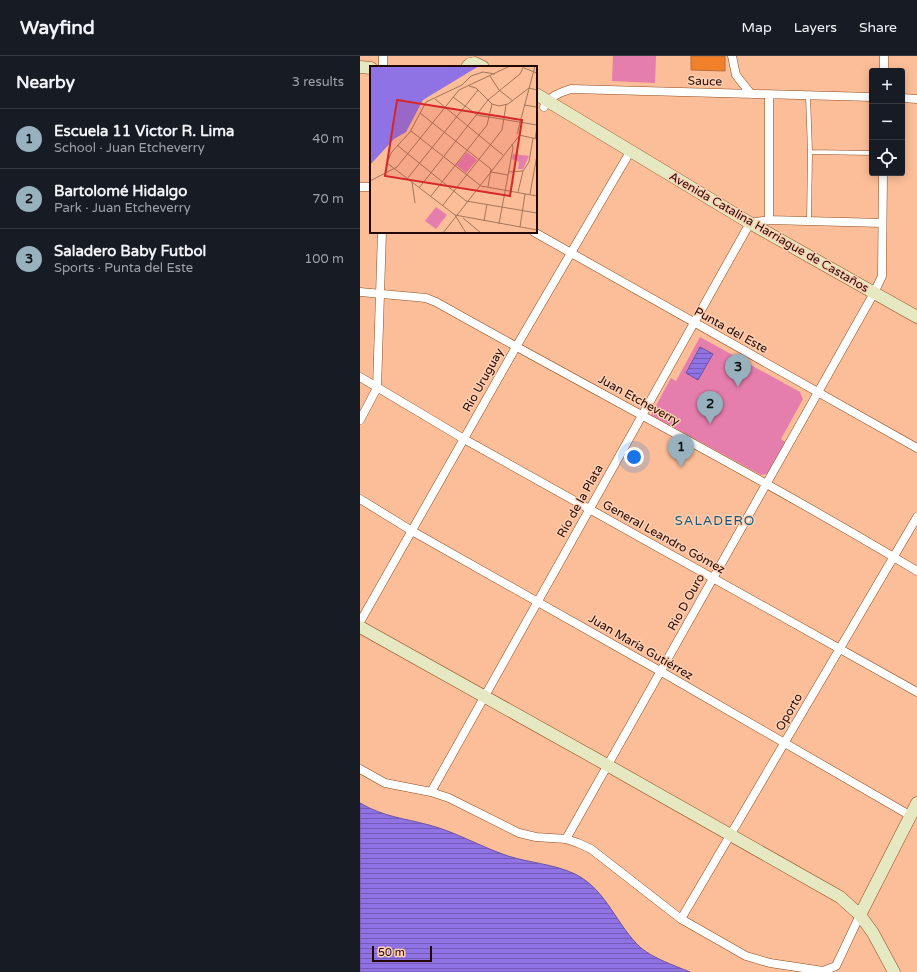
<!DOCTYPE html>
<meta charset="utf-8">
<style>
body{margin:0;font-family:"Varela Round",sans-serif;background:#20242c;color:#f1f3f6}
.controls{position:absolute;right:12px;top:12px;display:grid;overflow:hidden;border-radius:4px;box-shadow:0 2px 10px #0003}
.controls button{width:36px;height:36px;display:grid;place-items:center;padding:0;border:0;border-bottom:1px solid #363941;background:#171b24;color:#f1f3f6;font:20px sans-serif}
.scale{position:absolute;left:12px;bottom:10px;width:60px;box-sizing:border-box;padding-left:4px;border:2px solid #230800;border-top:0;font-size:11px;line-height:14px;white-space:nowrap;color:#230800;-webkit-text-stroke:3px #fecfb3;paint-order:stroke}
.you{position:absolute;left:274px;top:401px;width:14px;height:14px;margin:-10px;border:3px solid #fff;border-radius:50%;background:#1a73e8;box-shadow:0 0 0 6px #1a73e833}
.badge{display:grid;place-items:center;width:26px;height:26px;border-radius:50%;background:#97b1bf;color:#111;font-size:13px;font-weight:700}
.pin{position:absolute;translate:-50% -33px;filter:drop-shadow(0 1px 2px #0008)}
.pin::after{content:'';position:absolute;top:21px;width:14px;height:12px;background:inherit;clip-path:polygon(0 0,100% 0,50% 100%)}
.list{margin:0;padding:0;list-style:none}
h2{display:flex;justify-content:space-between;align-items:center;height:52px;margin:0;padding:0 16px;font-size:17px}
h2 small{font-size:13px;font-weight:400;color:#9ea1a6}
.list li{display:grid;grid-template-columns:26px 1fr auto;gap:12px;align-items:center;box-sizing:border-box;height:60px;padding:0 16px;border-top:1px solid #363941}
.list b{display:block;font-size:15px;white-space:nowrap}
.list p{margin:0;font-size:13px;white-space:nowrap;color:#9ea1a6}
.list em{font-size:13px;font-style:normal;color:#9ea1a6}
.icon{flex:none;width:22px;height:22px;fill:none;stroke:currentColor;stroke-width:2;stroke-linecap:round;stroke-linejoin:round}
.map{position:relative;flex:none;width:557px;height:916px;overflow:hidden}
header{display:flex;align-items:center;gap:24px;box-sizing:border-box;height:56px;padding:0 20px;background:#171b24;border-bottom:1px solid #363941}
header strong{font-size:19px}
nav{display:flex;gap:22px;margin-inline-start:auto;font-size:14px}
main{display:flex}
aside{flex:1;background:#171b24}
.map>svg:first-child{display:block}
.park{fill:#e67ead}
.water{fill:url(#water-rules);stroke:#6f52a0}
.building{fill:#f0802a;stroke:#b66f40}
.lines{fill:none;stroke-linecap:round;stroke-linejoin:round}
.lane-casing{stroke:#8f4b19;stroke-width:5}
.street-casing{stroke:#8f4b19;stroke-width:9}
.secondary-casing{stroke:#8f4b19;stroke-width:13}
.lane{stroke:#fff;stroke-width:4}
.street{stroke:#fff;stroke-width:8}
.secondary{stroke:#e6e8c2;stroke-width:12}
.labels{text-anchor:middle;dominant-baseline:central;stroke-width:3;stroke-linejoin:round;paint-order:stroke}
.street-label{font-size:12px;fill:#230800;stroke:#fecfb3}
.neighbourhood-label{font-size:13px;letter-spacing:1px;fill:#155875;stroke:#fecfb3}
.inset-road{fill:none;stroke:#a5755b;stroke-width:1}
.view{fill:#d62828;fill-opacity:0.15;stroke:#d62828;stroke-width:2}
.inset-edge{fill:none;stroke:#230800;stroke-width:2}
</style>
<header>
<strong>Wayfind</strong>
<nav><a>Map</a><a>Layers</a><a>Share</a></nav>
</header>
<main>
<aside>
<h2>Nearby<small>3 results</small></h2>
<ul class="list">
<li><span class="badge">1</span><div><b>Escuela 11 Victor R. Lima</b><p>School · Juan Etcheverry</p></div><em>40 m</em></li>
<li><span class="badge">2</span><div><b>Bartolomé Hidalgo</b><p>Park · Juan Etcheverry</p></div><em>70 m</em></li>
<li><span class="badge">3</span><div><b>Saladero Baby Futbol</b><p>Sports · Punta del Este</p></div><em>100 m</em></li>
</ul>
</aside>
<div class="map">
<svg width="557" height="916" viewBox="0 0 557 916">
<defs>
<pattern id="water-rules" width="6" height="5" patternUnits="userSpaceOnUse"><rect width="6" height="5" fill="#8f72e4"/><path d="M0 2.5h6" fill="none" stroke="#745cb6"/></pattern>
</defs>
<rect width="100%" height="100%" fill="#fcbe98"/>
<path class="park" d="M253 0H296L295 27 252 25Z
M340 281 440 336 443 343 421 383 425 386 407 418 401 419 291 359 311 322 316 325Z"/>
<path class="water" d="M340 291 353 298 338 324 326 317Z
M0 747C24 761 43 762 69 769 96 776 121 791 148 800 170 807 194 808 215 818 247 834 256 869 281 892 295 903 313 909 330 916H0Z"/>
<path class="building" d="M331 0H365V15L331 14Z"/>
<g class="lines">
<defs>
<path id="lane" d="M448 40 450 96 449 165
M450 96 512 97"/>
<path id="street" d="M372 0 376 19 391 38
M23 11V0
M524 15V0
M409 39V164
M542 42 557 43
M184 51C189 40 200 37 211 33L512 41
M0 131H11
M174 176 557 392
M0 236 66 242 76 246C236 336 399 420 557 515
M0 321 104 383 557 636
M0 364 17 332 22 176
M0 443 52 475 300 615 551 760
M0 566 156 291 270 96
M0 713 25 727 71 736 89 742 159 777 176 781 206 783 218 787 231 793 321 863 386 900 410 907 463 915 476 910 500 859
M71 736 390 167 409 164 522 167
M206 783 514 237 522 220 523 117
M321 863 557 461"/>
<path id="secondary" d="M0 11 11 12
M107 11 110 8 115 7 123 11
M176 38 390 167 557 261
M0 571 247 709 480 841 500 859 513 877 534 916
M500 859 557 747"/>
</defs>
<use href="#lane" class="lane-casing"/>
<use href="#street" class="street-casing"/>
<use href="#secondary" class="secondary-casing"/>
<use href="#lane" class="lane"/>
<use href="#street" class="street"/>
<use href="#secondary" class="secondary"/>
</g>
<g class="labels">
<g class="street-label">
<text transform="translate(345 25) rotate(2)">Sauce</text>
<text transform="translate(409 176) rotate(30)">Avenida Catalina Harriague de Castaños</text>
<text transform="translate(371 274) rotate(29)">Punta del Este</text>
<text transform="translate(123 324) rotate(-61)">Río Uruguay</text>
<text transform="translate(279 344) rotate(29)">Juan Etcheverry</text>
<text transform="translate(220 445) rotate(-61)">Río de la Plata</text>
<text transform="translate(304 481) rotate(29)">General Leandro Gómez</text>
<text transform="translate(326 546) rotate(-61)">Rio D Ouro</text>
<text transform="translate(281 591) rotate(30)">Juan María Gutiérrez</text>
<text transform="translate(429 656) rotate(-60)">Oporto</text>
</g>
<g class="neighbourhood-label">
<text x="355" y="465">SALADERO</text>
</g>
</g>
<g transform="translate(10 10)">
<rect width="167" height="167" fill="#fcbe98"/>
<path d="M97 86 107 94 96 107 86 99ZM143 88 159 90 153 103H148L149 96 142 93ZM66 141 77 149 66 163 55 155Z" fill="#e67ead"/>
<path d="M0 0H109L53 34 36 66 24 73 0 99Z" fill="#8f72e4"/>
<path class="inset-road" d="M154 2 167 7M120 10 129 24 143 35M99 20 106 22 122 38 129 40 138 38 159 22 167 24M83 31 107 49 167 59M65 33 133 89M154 39 167 41M50 47 121 103 118 121M41 65 111 120 167 130M147 68 165 0M149 69 167 73M165 73 167 61M27 79 96 135 167 147M121 106 138 109M139 106 153 105M37 113 108 24M0 115 27 101 89 24 140 0M42 116 45 137M49 122 118 34 150 8 154 0M148 126 153 105 159 96 163 72M160 128 167 89M61 130 117 59 122 38M73 139 132 64 136 39M85 149 167 164M93 152 111 167M114 155 117 138M129 158 143 82 142 78M150 161 155 128M73 167 149 70M96 167 85 149 17 97 21 87 40 66 56 36 92 19 101 10 113 6 125 8"/>
<path class="view" d="M27 34 152 54 140 130 15 110Z"/>
<rect width="167" height="167" class="inset-edge"/>
</g>
</svg>
<div class="controls">
<button>+</button>
<button>−</button>
<button><svg class="icon" aria-label="locate" viewBox="0 0 24 24"><circle cx="12" cy="12" r="6"/><path d="M12 2v4M12 18v4M2 12h4M18 12h4"/></svg></button>
</div>
<div class="scale">50 m</div>
<div class="you"></div>
<div class="pin badge" style="left:321px;top:411px">1</div>
<div class="pin badge" style="left:350px;top:368px">2</div>
<div class="pin badge" style="left:378px;top:331px">3</div>
</div>
</main>
